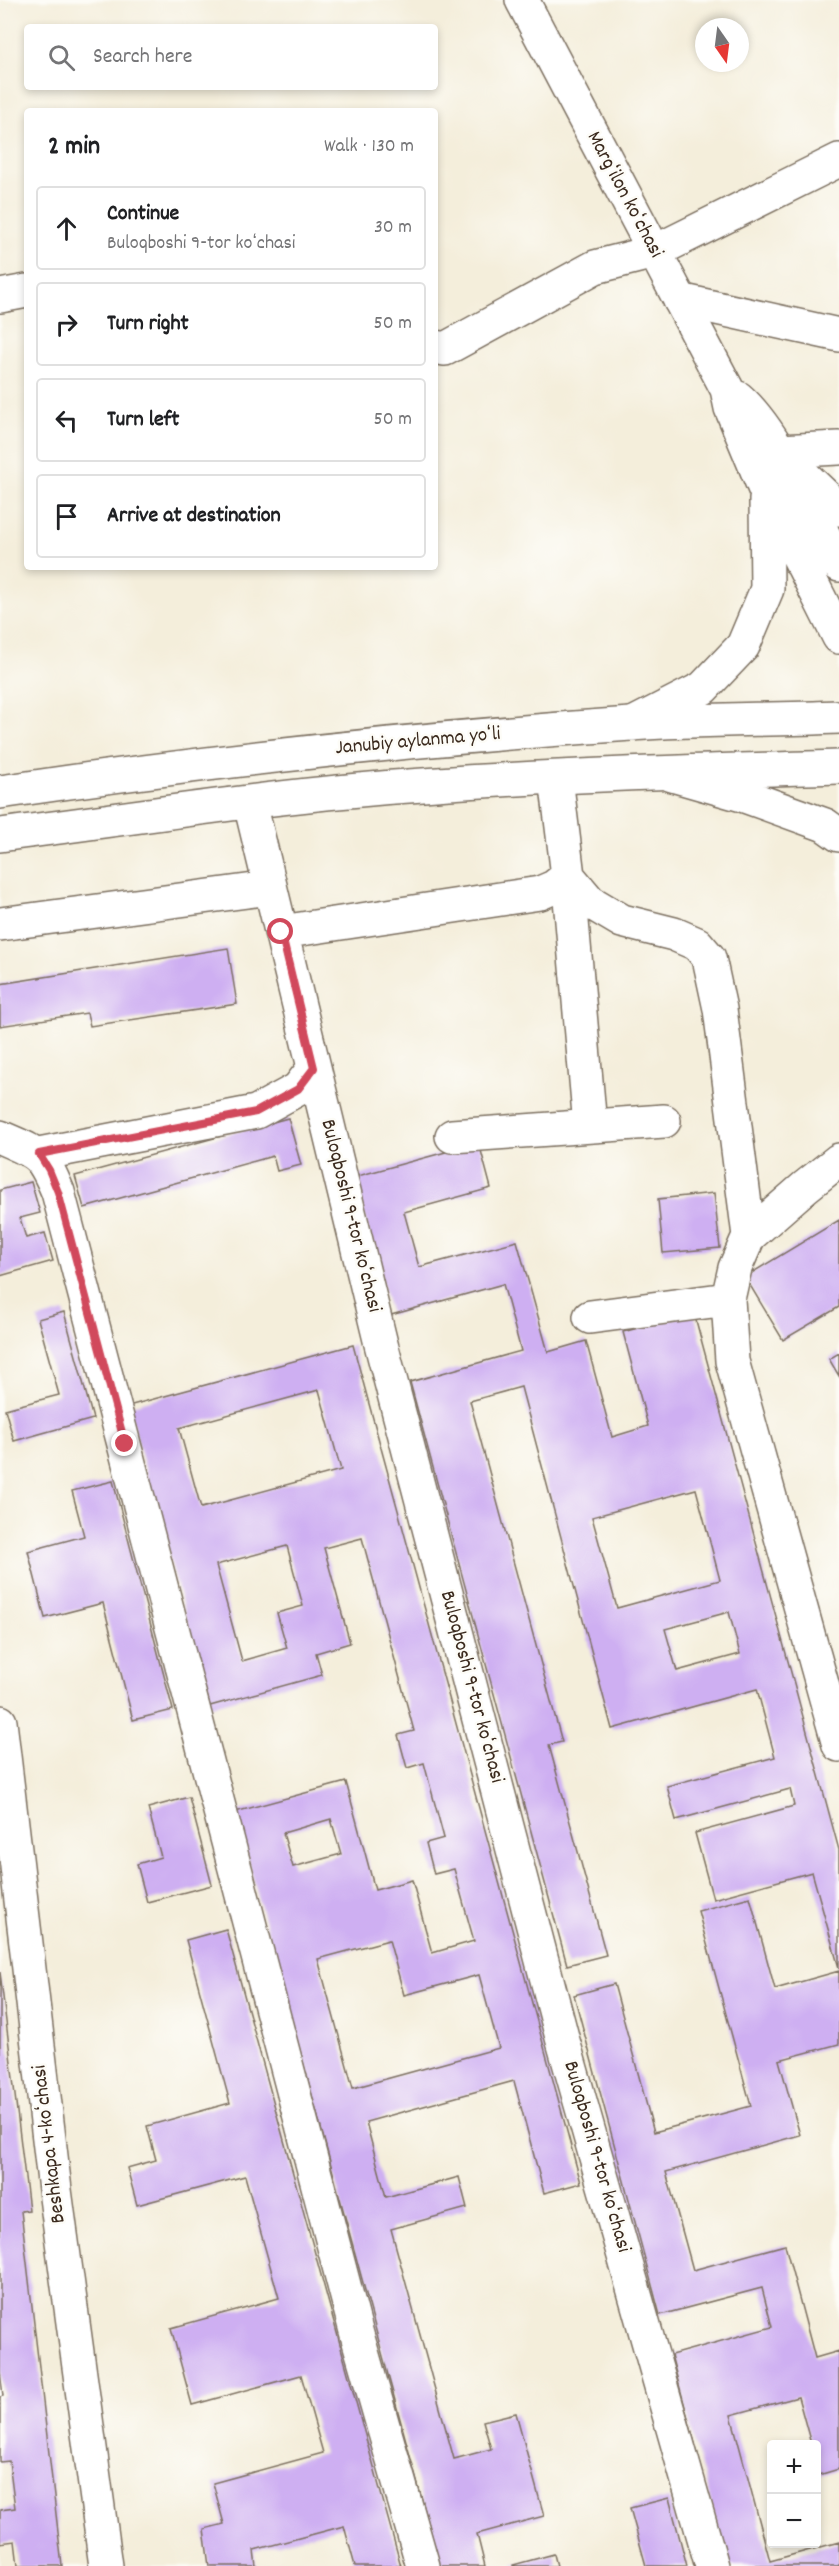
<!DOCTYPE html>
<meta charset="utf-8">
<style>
body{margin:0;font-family:Dekko,sans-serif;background:#f6f6f6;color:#202124}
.controls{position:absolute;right:18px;bottom:18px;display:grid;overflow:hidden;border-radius:6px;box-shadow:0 3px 9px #0003}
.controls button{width:54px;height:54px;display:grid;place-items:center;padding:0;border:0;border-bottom:2px solid #e0e0e0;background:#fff;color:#202124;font:30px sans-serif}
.compass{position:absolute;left:695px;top:18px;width:54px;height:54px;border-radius:50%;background:#fff;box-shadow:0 3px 9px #0003;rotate:166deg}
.stop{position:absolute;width:18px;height:18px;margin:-14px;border:4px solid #d1495b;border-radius:50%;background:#fff}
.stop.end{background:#d1495b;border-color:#fff;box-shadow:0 2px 6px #0008}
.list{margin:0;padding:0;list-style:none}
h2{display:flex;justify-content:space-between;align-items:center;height:78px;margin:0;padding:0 24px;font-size:26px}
h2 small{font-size:20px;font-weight:400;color:#757577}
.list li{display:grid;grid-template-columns:39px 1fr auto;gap:18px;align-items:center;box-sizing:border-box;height:84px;margin:0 12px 12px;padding:0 12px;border:2px solid #e0e0e0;border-radius:6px}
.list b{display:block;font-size:22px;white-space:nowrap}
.list p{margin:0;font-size:20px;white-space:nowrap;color:#757577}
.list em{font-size:20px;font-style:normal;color:#757577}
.icon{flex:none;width:33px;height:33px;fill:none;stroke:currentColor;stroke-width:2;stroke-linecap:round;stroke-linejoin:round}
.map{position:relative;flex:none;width:839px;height:2566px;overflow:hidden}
.search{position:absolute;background:#fff;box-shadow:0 3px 9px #0003;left:24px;top:24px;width:414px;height:66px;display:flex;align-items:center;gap:15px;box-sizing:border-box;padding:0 21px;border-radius:6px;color:#757577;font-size:22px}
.panel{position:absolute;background:#fff;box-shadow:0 3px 9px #0003;left:24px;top:108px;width:414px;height:462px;border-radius:6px}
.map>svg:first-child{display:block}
.building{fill:#ceaff2;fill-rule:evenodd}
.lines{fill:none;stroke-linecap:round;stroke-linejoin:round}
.minor-casing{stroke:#7c6f60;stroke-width:36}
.major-casing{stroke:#7c6f60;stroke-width:36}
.highway-casing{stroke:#7c6f60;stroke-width:36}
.minor{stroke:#fff;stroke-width:33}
.major{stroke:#fff;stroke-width:33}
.highway{stroke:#fff;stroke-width:33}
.route{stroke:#d1495b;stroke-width:8}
.labels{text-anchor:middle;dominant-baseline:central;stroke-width:5;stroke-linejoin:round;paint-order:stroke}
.street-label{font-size:21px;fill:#3b2a1e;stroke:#fdfcf7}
</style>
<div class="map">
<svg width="839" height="2566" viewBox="0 0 839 2566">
<rect width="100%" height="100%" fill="#fdfcf7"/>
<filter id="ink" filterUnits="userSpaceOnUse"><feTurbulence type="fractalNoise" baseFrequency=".0167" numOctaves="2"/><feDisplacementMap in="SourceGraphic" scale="12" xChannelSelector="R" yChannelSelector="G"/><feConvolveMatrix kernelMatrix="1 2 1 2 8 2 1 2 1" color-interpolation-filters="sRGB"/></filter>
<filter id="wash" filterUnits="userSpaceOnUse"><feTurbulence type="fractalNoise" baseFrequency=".008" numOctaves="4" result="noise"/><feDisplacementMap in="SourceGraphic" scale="24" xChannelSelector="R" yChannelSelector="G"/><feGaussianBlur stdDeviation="1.35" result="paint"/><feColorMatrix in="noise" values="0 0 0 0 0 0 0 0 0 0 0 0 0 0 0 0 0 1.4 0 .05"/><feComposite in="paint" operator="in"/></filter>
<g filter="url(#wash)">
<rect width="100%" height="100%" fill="#f4eedb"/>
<g id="blocks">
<path class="building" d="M228 948 237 1004 90 1026 87 1013 0 1026V984Z
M288 1118 301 1165 277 1171 273 1156 84 1208 75 1176Z
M479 1143 491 1188 404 1212 419 1267 517 1241 548 1352 586 1341 612 1437 648 1426 623 1332 694 1313 839 1850V1968L812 1872 713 1899 695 1833 794 1806 790 1789 676 1820 667 1786 775 1757 757 1689 612 1729 521 1387 470 1401 562 1742 549 1745 606 1955 567 1965 410 1382 521 1351 503 1284 391 1315 354 1177ZM696 1489 720 1580 617 1608 592 1517ZM729 1612 740 1654 677 1671 665 1629Z
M31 1182 40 1213 20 1218 26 1238 45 1233 53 1261 0 1276V1190Z
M714 1193 720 1248 663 1253 658 1199Z
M839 1220V1307L783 1340 745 1277Z
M64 1312 93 1419 14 1441 5 1409 59 1395 38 1319Z
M353 1345 581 2183 544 2193 514 2081 366 2122 386 2197 459 2177 467 2208 391 2229 454 2459 491 2449 483 2421 516 2413 544 2516 477 2534 485 2566H440L235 1812 346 1782 375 1890 412 1880 432 1953 474 1941 454 1869 434 1874 426 1843 444 1838 424 1763 407 1768 398 1735 414 1731 362 1538 324 1548 350 1643 316 1653 322 1675 210 1706 128 1406ZM319 1390 341 1470 201 1508 179 1428ZM287 1546 303 1606 277 1613 287 1648 242 1661 216 1565ZM331 1819 341 1854 293 1867 283 1833ZM389 1940 404 1995 479 1975 499 2048 353 2088 318 1959Z
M839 1353V1376L829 1359Z
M113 1481 173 1710 133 1720 103 1603 45 1618 28 1551 84 1536 72 1491Z
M189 1797 212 1885 147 1902 137 1864 161 1857 148 1808Z
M750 1897 775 1989 839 1971V2044L779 2060 800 2135 666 2172 693 2270 785 2245 815 2358 839 2351V2469L819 2475 816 2465V2444H811L798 2397 731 2415 770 2561 839 2542V2566H728L671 2355 772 2327 762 2288 660 2315 574 1995 614 1984 654 2132 751 2106 698 1911Z
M226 1929 280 2126 401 2566H355L344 2526 254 2550 256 2566H209L204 2529 224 2524 213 2483 323 2453 301 2375 192 2405 171 2328 279 2298 245 2176 137 2205 127 2168 156 2160 147 2126 230 2103 186 1940Z
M0 1972 29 2210 21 2211 62 2566H18L15 2541 0 2543V2510L15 2508 9 2461 0 2462V2397L3 2396 0 2372Z
M669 2498 687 2566H646L630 2508Z
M554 2554 557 2566H513V2565Z"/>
</g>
</g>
<g filter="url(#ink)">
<use href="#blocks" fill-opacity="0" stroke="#7c6f60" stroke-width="1.5"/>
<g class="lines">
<defs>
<path id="minor" d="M0 296 27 291
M680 300 839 335
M435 347 445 349 595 267 654 252 839 160
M779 451 839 448
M556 778 568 876 590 902 622 921 674 934 697 944 709 958 720 1009 749 1236
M250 803 381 1344 563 2041 712 2566
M568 876 590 1126
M0 924 270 888
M281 932 540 893 554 887 568 876
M452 1136 664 1121
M0 1137C38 1154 41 1151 58 1192L356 2331 423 2566
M39 1154 256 1112 298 1089 314 1068
M839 1160 805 1187 749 1236 735 1268 728 1299 732 1361 839 1745
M590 1317 728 1299
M0 1722 55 2190 106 2566"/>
<path id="major" d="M522 0 727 389 731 408 766 492 839 637
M738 398C778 433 813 517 839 565
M799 471 839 509
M633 724 703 688 743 646 767 589 766 500
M672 775 742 795 825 825 839 835"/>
<path id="highway" d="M0 792C209 761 420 738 631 724 700 719 770 720 839 717
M0 835C140 817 281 794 423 785 561 775 700 771 839 767"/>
</defs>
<use href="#minor" class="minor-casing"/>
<use href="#major" class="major-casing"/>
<use href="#highway" class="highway-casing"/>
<use href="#minor" class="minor"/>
<use href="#major" class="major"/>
<use href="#highway" class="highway"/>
</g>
</g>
<g class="lines" filter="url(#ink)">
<path class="route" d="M125 1444 58 1192 49 1170 39 1154 256 1112 298 1089 314 1068 281 932"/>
</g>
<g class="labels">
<g class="street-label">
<text transform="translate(624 195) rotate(62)">Margʻilon koʻchasi</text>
<text transform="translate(418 742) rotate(-5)">Janubiy aylanma yoʻli</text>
<text transform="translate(350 1216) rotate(76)">Buloqboshi 9-tor koʻchasi</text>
<text transform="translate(471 1687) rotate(75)">Buloqboshi 9-tor koʻchasi</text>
<text transform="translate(50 2144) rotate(-97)">Beshkapa 4-koʻchasi</text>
<text transform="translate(596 2157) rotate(74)">Buloqboshi 9-tor koʻchasi</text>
</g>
</g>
</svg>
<div class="controls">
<button>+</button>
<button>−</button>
</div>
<svg class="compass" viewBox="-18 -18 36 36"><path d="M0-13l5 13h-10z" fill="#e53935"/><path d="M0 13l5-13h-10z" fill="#757577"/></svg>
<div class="stop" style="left:281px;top:932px"></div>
<div class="stop end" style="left:125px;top:1444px"></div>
<div class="search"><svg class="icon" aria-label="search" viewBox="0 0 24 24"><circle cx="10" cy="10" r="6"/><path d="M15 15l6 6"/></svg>Search here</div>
<section class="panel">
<h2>2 min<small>Walk · 130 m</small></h2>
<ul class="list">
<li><svg class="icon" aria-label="ahead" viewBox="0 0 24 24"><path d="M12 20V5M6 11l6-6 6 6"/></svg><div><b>Continue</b><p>Buloqboshi 9-tor koʻchasi</p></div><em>30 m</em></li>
<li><svg class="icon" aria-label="right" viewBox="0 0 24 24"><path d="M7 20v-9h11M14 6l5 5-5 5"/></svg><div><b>Turn right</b></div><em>50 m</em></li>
<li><svg class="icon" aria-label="left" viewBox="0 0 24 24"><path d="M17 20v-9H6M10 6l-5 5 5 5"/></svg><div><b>Turn left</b></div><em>50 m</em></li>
<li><svg class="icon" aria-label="arrive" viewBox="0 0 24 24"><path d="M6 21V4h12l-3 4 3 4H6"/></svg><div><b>Arrive at destination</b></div></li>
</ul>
</section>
</div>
